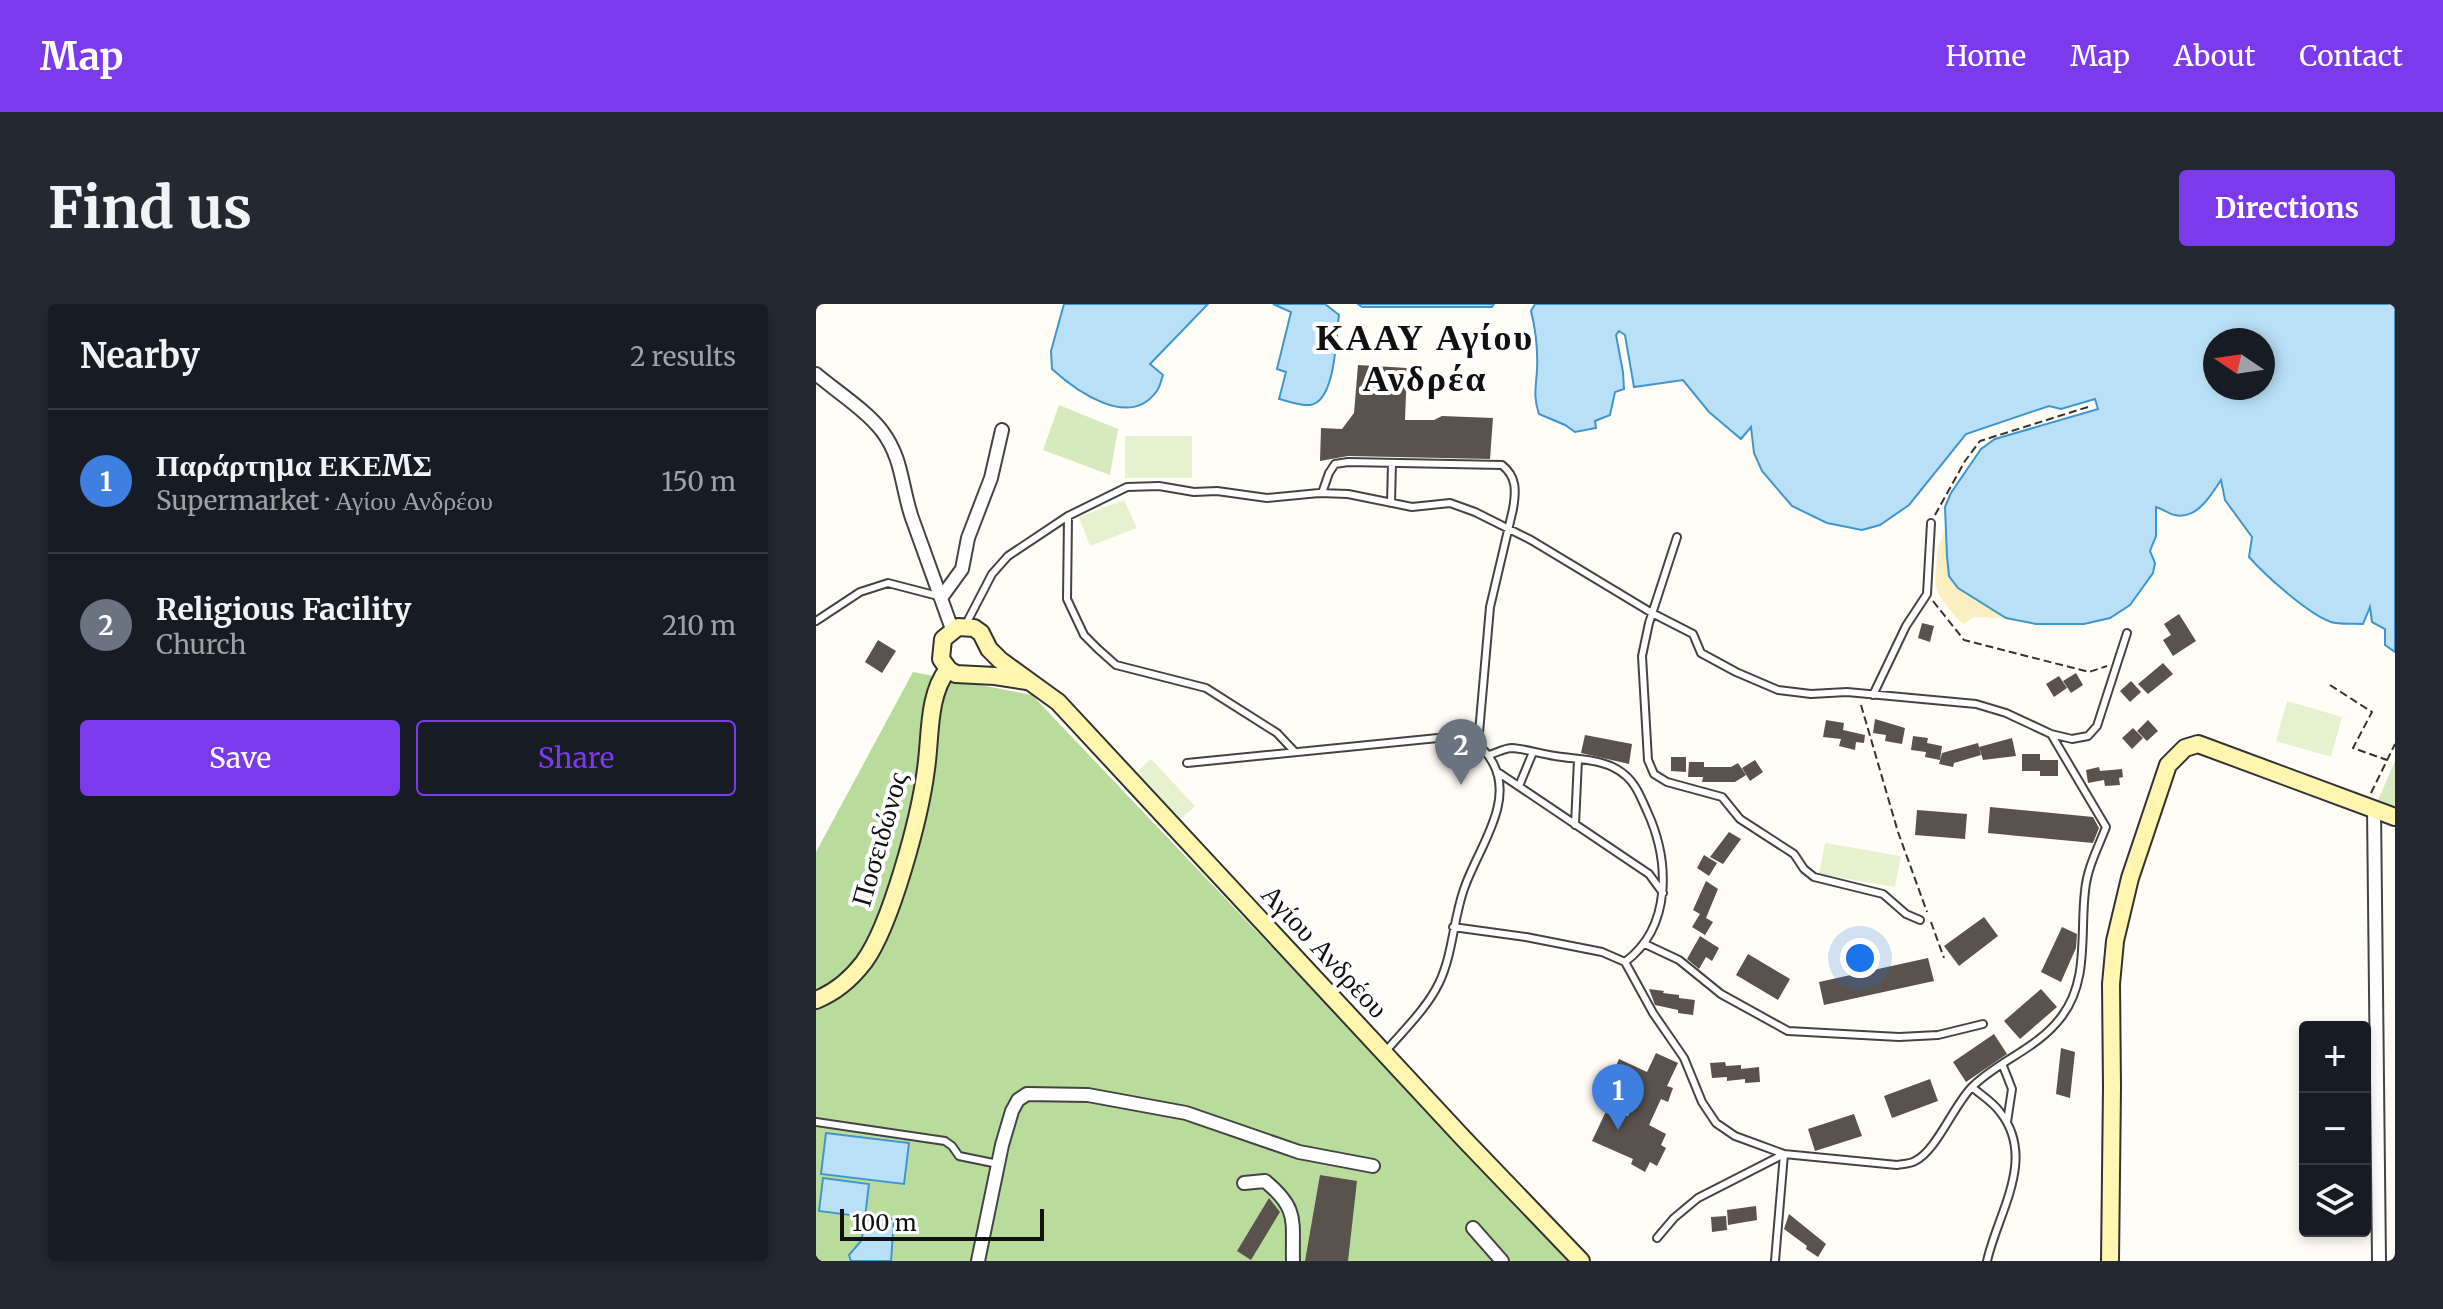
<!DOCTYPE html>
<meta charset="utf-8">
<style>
body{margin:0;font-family:Merriweather,serif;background:#242831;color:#f1f3f6}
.controls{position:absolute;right:24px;bottom:24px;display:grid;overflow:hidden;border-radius:8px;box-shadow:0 4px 12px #0003}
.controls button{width:72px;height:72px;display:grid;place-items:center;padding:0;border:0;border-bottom:2px solid #363941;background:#171b24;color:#f1f3f6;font:40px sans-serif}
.compass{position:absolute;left:1387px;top:24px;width:72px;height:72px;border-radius:50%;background:#171b24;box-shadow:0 4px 12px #0003;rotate:283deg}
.scale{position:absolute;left:24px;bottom:20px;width:204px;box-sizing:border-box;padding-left:8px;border:4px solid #111;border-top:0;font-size:22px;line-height:28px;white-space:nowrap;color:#111;-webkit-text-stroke:6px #fff;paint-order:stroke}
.you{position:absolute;left:1044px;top:654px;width:28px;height:28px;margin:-20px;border:6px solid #fff;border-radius:50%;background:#1a73e8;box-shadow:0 0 0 12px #1a73e833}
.badge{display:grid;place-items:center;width:52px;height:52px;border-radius:50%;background:#7c3aed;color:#fff;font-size:26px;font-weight:700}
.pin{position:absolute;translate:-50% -66px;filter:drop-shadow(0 2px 4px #0008)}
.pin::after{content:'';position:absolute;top:42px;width:28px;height:24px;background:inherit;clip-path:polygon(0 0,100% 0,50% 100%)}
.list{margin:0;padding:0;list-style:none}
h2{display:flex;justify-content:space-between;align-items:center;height:104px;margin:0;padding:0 32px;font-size:34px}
h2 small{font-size:26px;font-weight:400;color:#9ea1a6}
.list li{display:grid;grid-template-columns:52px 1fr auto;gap:24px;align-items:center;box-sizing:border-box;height:144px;padding:0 32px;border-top:2px solid #363941}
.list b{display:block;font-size:30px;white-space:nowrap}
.list p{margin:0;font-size:26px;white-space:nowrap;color:#9ea1a6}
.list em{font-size:26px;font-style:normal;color:#9ea1a6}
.actions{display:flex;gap:16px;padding:24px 32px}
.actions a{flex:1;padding:18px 0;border:2px solid #7c3aed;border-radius:8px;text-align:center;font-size:28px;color:#7c3aed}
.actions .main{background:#7c3aed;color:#fff}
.icon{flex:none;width:44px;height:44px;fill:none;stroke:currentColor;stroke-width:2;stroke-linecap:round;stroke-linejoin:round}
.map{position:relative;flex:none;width:1579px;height:957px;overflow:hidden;border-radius:8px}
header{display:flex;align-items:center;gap:48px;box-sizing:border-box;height:112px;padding:0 40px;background:#7c3aed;color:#fff}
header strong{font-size:38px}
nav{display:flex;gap:44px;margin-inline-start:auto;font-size:28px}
.intro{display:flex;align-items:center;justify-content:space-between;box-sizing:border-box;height:192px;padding:0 48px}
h1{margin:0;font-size:56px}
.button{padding:20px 36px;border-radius:8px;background:#7c3aed;color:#fff;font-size:28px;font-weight:700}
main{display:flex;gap:48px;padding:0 48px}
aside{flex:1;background:#171b24;border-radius:8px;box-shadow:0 4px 12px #0003}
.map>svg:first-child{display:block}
.green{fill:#d5ebbd}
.forest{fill:#b9dc9c}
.sand{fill:#fbeec1}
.pitch{fill:#e6f2cf}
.water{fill:#b9e0f7;stroke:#3f96cf;stroke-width:2;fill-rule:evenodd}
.building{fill:#5a524d}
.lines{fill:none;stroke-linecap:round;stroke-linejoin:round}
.lane-casing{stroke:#444;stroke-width:10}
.street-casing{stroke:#444;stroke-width:16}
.secondary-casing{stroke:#333;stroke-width:20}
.path{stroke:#333;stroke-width:2;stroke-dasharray:8 4;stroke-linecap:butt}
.lane{stroke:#fff;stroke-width:6}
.street{stroke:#fff;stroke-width:12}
.secondary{stroke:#fff6b0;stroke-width:16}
.labels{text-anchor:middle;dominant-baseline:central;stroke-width:8;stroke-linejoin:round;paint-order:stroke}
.street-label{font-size:28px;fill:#111;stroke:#fff}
.district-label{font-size:36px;font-weight:bold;letter-spacing:2px;fill:#111;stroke:#fff}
</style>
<header>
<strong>Map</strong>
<nav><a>Home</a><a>Map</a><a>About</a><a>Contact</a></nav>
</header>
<div class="intro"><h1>Find us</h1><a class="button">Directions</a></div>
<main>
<aside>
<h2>Nearby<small>2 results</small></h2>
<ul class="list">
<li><span class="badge" style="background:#3f7fe0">1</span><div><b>Παράρτημα ΕΚΕΜΣ</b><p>Supermarket · Αγίου Ανδρέου</p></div><em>150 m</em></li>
<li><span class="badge" style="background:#6b7280">2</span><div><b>Religious Facility</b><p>Church</p></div><em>210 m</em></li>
</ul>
<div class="actions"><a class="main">Save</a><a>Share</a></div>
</aside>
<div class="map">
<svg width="1579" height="957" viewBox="0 0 1579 957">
<rect width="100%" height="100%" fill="#fffdf5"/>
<path class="green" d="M243 101 302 125 294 171 227 146Z
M1579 457V513L1558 505Z"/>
<path class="forest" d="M97 368 216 391 754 957H0V548Z"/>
<path class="sand" d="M1130 224 1133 272 1169 302 1190 314 1158 313 1148 320 1142 316 1122 290 1119 277 1122 243Z"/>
<path class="pitch" d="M309 132H376V174H309Z
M308 196 321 224 274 242 263 213Z
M1471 397 1526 413 1515 453 1460 437Z
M335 455 379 502 353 526 309 479Z
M1009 539 1085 552 1079 583 1003 570Z"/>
<path class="water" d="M248 0H392L334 60 347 71C345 76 344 84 340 88 313 125 260 87 236 65L235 47Z
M457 0H509L523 11C520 31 520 98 494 101 485 102 472 97 463 95L470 68 461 65 475 8Z
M542 0H678L676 3H546Z
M719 0H1579V348L1569 341V325L1556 318 1554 303 1547 320C1538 319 1524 321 1515 318 1492 310 1449 271 1433 253L1436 233 1409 196 1405 176C1395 191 1381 216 1359 211 1353 210 1347 205 1340 203V232L1334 247 1339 259 1337 269 1314 301 1294 314 1268 320H1220L1190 314 1142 284 1133 272 1131 252 1129 203 1135 189 1165 145 1179 135 1282 105 1279 95 1245 105 1233 102 1150 130 1093 201 1064 221 1046 226 1011 219 976 202 946 167 938 149 935 123 925 135 893 108 867 76 818 83 809 31 803 27 800 31 807 68 808 85 799 88 794 111 779 117 780 124 759 128 749 121 723 110C717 93 720 83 721 66 722 45 720 27 715 7ZM1399 36H1447V84H1399Z
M10 829 93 839 88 880 5 870Z
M7 874 53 880 49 913 3 907Z
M78 915 75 957H35L33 951 45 937 50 916Z"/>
<path class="building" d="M542 61 591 64 589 116H618L626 112 677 114 674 155 532 152 504 157 505 124 526 125 538 109Z
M1363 310 1380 337 1357 352 1347 336 1355 331 1348 320Z
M1106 319 1118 322 1114 338 1102 334Z
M62 336 80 347 66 369 49 358Z
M1347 359 1357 370 1332 390 1322 380Z
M1260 369 1267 381 1255 389 1247 377Z
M1243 372 1251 384 1238 393 1230 380Z
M1315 377 1325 388 1314 398 1304 387Z
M1059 415 1089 424 1086 440 1069 437 1070 431 1057 429Z
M1010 416 1028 419 1027 426 1049 431 1048 439 1040 438 1039 446 1023 442 1025 435 1007 433Z
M1332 416 1342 427 1331 437 1321 427Z
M1317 424 1327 434 1316 445 1306 434Z
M769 431 816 440 813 460 765 449Z
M1097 432 1112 434 1111 439 1126 442 1124 456 1109 453 1110 448 1095 446Z
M1196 434 1200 452 1167 456 1163 443Z
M1162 439 1165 451 1138 459 1137 463 1123 460 1126 449Z
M1206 450H1224V456H1242V472H1224V467H1206Z
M855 453H870V468L855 467Z
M939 456 947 468 934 477 926 464Z
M873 458H888V463H915L922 459 930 471 919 478H886L887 473H872Z
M1283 463 1284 467 1306 465 1307 473 1303 474 1304 481 1289 482 1288 476 1272 479 1270 466Z
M1174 503 1277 513 1283 524 1277 539 1172 529Z
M1101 506 1151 510 1149 535 1099 531Z
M913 528 925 535 907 560 894 553Z
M888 551 901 559 893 572 881 564Z
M890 577 902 585 890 614 897 618 889 631 876 623 884 610 877 606Z
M1168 613 1182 632 1143 662 1128 642Z
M1246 623 1261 630 1260 644 1245 678 1225 668Z
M884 632 903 644 896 657 890 653 883 665 871 655Z
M932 650 974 675 962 696 920 671Z
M1112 654 1118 677 1008 701 1003 678Z
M833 685 848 687 847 689 863 691V694L879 696 877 711 862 709V706L839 701Z
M1225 685 1241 703 1204 735 1188 717Z
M1178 730 1191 750 1150 778 1137 758Z
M1245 744 1259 748 1254 794 1240 790Z
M840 749 862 759 851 782 857 784 852 798 845 795 833 821 850 830 845 841 850 844 841 862 834 858 829 868 815 860 817 855 776 837 792 803 812 812 821 790 793 778 803 755 831 768Z
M909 758 910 762 925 761V765L943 763 944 778 929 779V775L911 777V773L896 774 894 759Z
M1114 775 1122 797 1076 814 1068 792Z
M1038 810 1046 832 999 847 992 825Z
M504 871 541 877 532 957H489Z
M453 894 464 908 435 956 421 947Z
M940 902 941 916 912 921 911 906Z
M973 910 1010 940 1002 953 990 945 991 942 968 925Z
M910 912 911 926 896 928 895 913Z"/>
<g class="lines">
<defs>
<path id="lane" d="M506 189 513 169 519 160 532 158 686 161C701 173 700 187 697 205L674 303 662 440
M575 199 576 159
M252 213 251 295 268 331 282 345 300 361 390 384 461 429 478 447
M861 233 833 319 826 352 832 456 838 470 851 478 906 493 924 515 978 550 988 565 998 573 1067 590 1090 610 1104 616
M0 317 44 288 72 279 122 292
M149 322 176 270 192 252 252 212 311 183 343 182 378 188 401 187 451 194 503 189 532 190 596 203 634 199 659 208 715 236 836 309 877 330 885 349 920 368 962 386 995 390 1031 388 1160 400 1190 409 1235 430 1256 435 1272 432 1281 422 1311 329
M1057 391 1090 322 1111 290 1115 219
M673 451C680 449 689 444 696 444 710 445 725 450 739 452 762 456 790 454 809 471 820 480 825 494 831 507 854 557 856 623 809 658
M371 459 632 433C654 436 666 439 677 459 699 499 661 546 648 585 637 616 637 650 623 679 611 704 588 726 570 747
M683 469 833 570 847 589
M703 482 717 448
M759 521 762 455
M637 623 710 633 786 648 809 658 837 709 868 754 886 798 900 819 919 832 968 850 959 957
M829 640 863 656 905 690 972 727 1083 733 1122 731 1167 720
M1187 762 1196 785 1191 818
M1156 783C1165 791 1177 798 1184 808 1221 855 1182 908 1171 957
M0 818 129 837 136 842 143 852 182 860
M841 934 858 914 882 894 968 850 1081 861C1086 860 1094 860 1099 857 1120 847 1137 803 1155 784 1181 757 1222 745 1246 712 1273 676 1264 629 1269 587 1271 564 1282 544 1290 523L1235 430"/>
<path id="street" d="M0 70C20 87 51 107 66 127 87 155 85 182 96 214 109 251 123 288 136 325
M125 294 146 265 152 234 175 174 186 126
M1558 505 1563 957
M428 879 449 877C483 905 476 916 477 957
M657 924 686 957
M162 957 186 841 196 807 202 796 211 790 272 791 370 809 483 848 557 862"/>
<path id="secondary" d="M211 377 179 372 140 370 133 366 125 355 127 335 142 323 158 324 165 329 173 345 184 356 242 398 648 835 765 957
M0 696C20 688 35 675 48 658 75 621 104 513 110 465 115 432 111 392 132 365
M1294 957 1296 783 1295 680 1299 637 1314 574 1352 461 1369 444 1382 440 1579 513"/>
</defs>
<use href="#lane" class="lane-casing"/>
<use href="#street" class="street-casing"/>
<use href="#secondary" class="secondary-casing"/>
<path class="path" d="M1119 211 1149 157 1164 137 1275 102
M1117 297 1148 336 1273 368 1291 362
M1514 381 1556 408 1537 444 1571 456
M1045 401 1082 528 1111 608
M1555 489 1579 440
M1115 618 1128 654"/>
<use href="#lane" class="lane"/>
<use href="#street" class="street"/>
<use href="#secondary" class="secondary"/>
</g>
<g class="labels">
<g class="street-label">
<text transform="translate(63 535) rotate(-74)">Ποσειδώνος</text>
<text transform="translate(509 647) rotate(47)">Αγίου Ανδρέου</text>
</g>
<g class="district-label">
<text x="609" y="33">ΚΑΑΥ Αγίου<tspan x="609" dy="41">Ανδρέα</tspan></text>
</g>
</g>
</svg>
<div class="controls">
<button>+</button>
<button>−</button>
<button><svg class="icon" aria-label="layers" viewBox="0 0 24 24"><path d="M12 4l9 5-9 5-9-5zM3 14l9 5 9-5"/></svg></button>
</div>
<svg class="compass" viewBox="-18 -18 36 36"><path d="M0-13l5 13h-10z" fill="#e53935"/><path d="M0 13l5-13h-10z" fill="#9ea1a6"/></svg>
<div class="scale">100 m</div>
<div class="you"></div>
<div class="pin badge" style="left:802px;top:826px;background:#3f7fe0">1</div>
<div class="pin badge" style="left:645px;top:481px;background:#6b7280">2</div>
</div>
</main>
